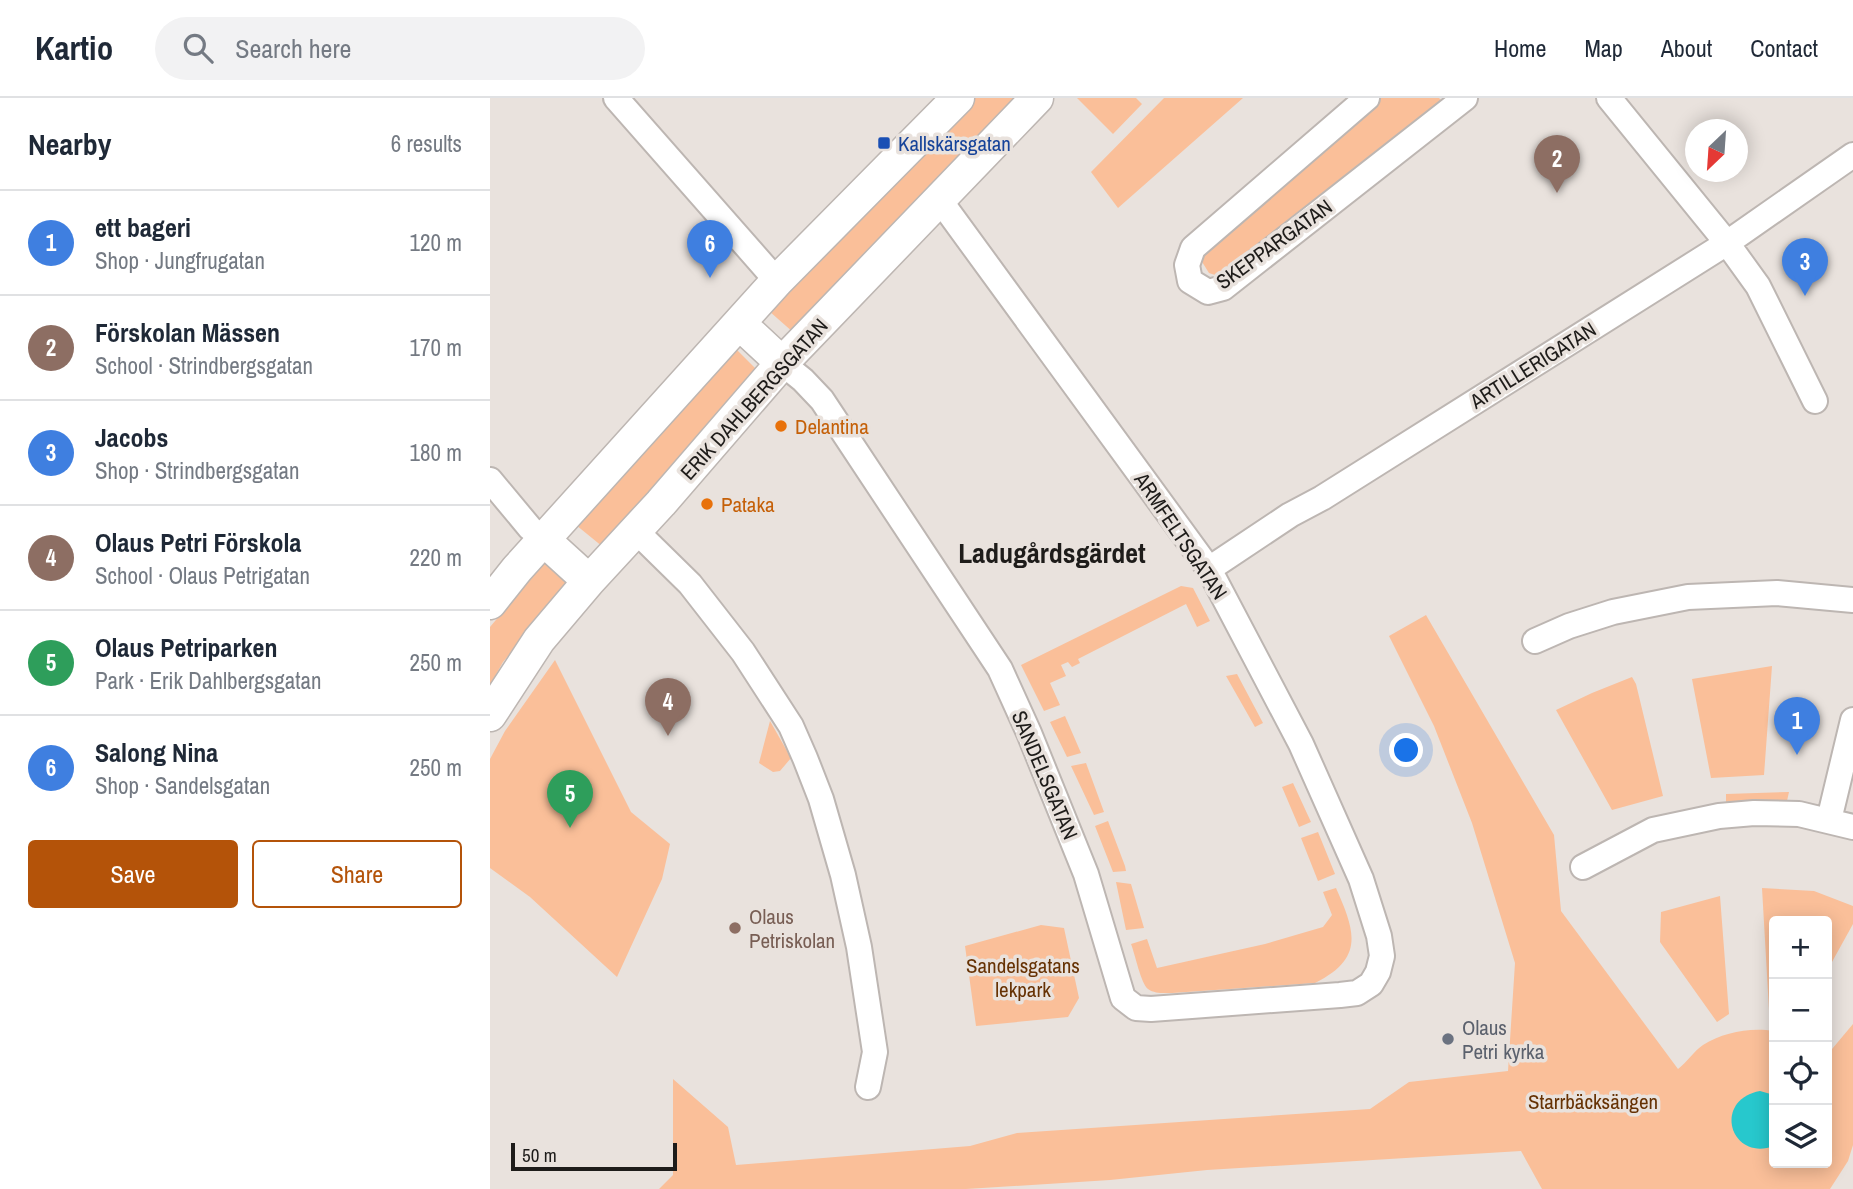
<!DOCTYPE html>
<meta charset="utf-8">
<style>
body{margin:0;font-family:"Archivo Narrow",sans-serif;background:#f2f2f3;color:#1f2937}
.controls{position:absolute;right:21px;bottom:21px;display:grid;overflow:hidden;border-radius:7px;box-shadow:0 4px 18px #0003}
.controls button{width:63px;height:63px;display:grid;place-items:center;padding:0;border:0;border-bottom:2px solid #e0e1e3;background:#fff;color:#1f2937;font:35px sans-serif}
.compass{position:absolute;left:1195px;top:21px;width:63px;height:63px;border-radius:50%;background:#fff;box-shadow:0 4px 18px #0003;rotate:205deg}
.scale{position:absolute;left:21px;bottom:18px;width:166px;box-sizing:border-box;padding-left:7px;border:4px solid #1e1c1a;border-top:0;font-size:19px;line-height:24px;white-space:nowrap;color:#1e1c1a;-webkit-text-stroke:5px #e9e2dd;paint-order:stroke}
.you{position:absolute;left:917px;top:653px;width:24px;height:24px;margin:-18px;border:5px solid #fff;border-radius:50%;background:#1a73e8;box-shadow:0 0 0 10px #1a73e833}
.badge{display:grid;place-items:center;width:46px;height:46px;border-radius:50%;background:#b45309;color:#fff;font-size:23px;font-weight:700}
.pin{position:absolute;translate:-50% -58px;filter:drop-shadow(0 2px 4px #0008)}
.pin::after{content:'';position:absolute;top:37px;width:24px;height:21px;background:inherit;clip-path:polygon(0 0,100% 0,50% 100%)}
.list{margin:0;padding:0;list-style:none}
h2{display:flex;justify-content:space-between;align-items:center;height:91px;margin:0;padding:0 28px;font-size:30px}
h2 small{font-size:23px;font-weight:400;color:#747a83}
.list li{display:grid;grid-template-columns:46px 1fr auto;gap:21px;align-items:center;box-sizing:border-box;height:105px;padding:0 28px;border-top:2px solid #e0e1e3}
.list b{display:block;font-size:26px;white-space:nowrap}
.list p{margin:0;font-size:23px;white-space:nowrap;color:#747a83}
.list em{font-size:23px;font-style:normal;color:#747a83}
.actions{display:flex;gap:14px;padding:21px 28px}
.actions a{flex:1;padding:16px 0;border:2px solid #b45309;border-radius:7px;text-align:center;font-size:24px;color:#b45309}
.actions .main{background:#b45309;color:#fff}
.icon{flex:none;width:38px;height:38px;fill:none;stroke:currentColor;stroke-width:2;stroke-linecap:round;stroke-linejoin:round}
.map{position:relative;flex:none;width:1363px;height:1091px;overflow:hidden}
header{display:flex;align-items:center;gap:42px;box-sizing:border-box;height:98px;padding:0 35px;background:#fff;border-bottom:2px solid #e0e1e3}
header strong{font-size:33px}
nav{display:flex;gap:38px;margin-inline-start:auto;font-size:24px}
.search{width:490px;height:63px;background:#f2f2f3;display:flex;align-items:center;gap:18px;box-sizing:border-box;padding:0 24px;border-radius:38px;color:#747a83;font-size:26px}
main{display:flex}
aside{flex:1;background:#fff}
.map>svg:first-child{display:block}
.green{fill:#fabf99}
.water{fill:#27c8cd}
.lines{fill:none;stroke-linecap:round;stroke-linejoin:round}
.minor-casing{stroke:#bdb6b2;stroke-width:28}
.tertiary-casing{stroke:#bdb6b2;stroke-width:35}
.minor{stroke:#fff;stroke-width:24}
.tertiary{stroke:#fff;stroke-width:32}
.transit-dot{fill:#1a4fb4;stroke:#e9e2dd;stroke-width:2.5}
.food-dot{fill:#e8710a;stroke:#e9e2dd;stroke-width:2.5}
.education-dot{fill:#8d6e63;stroke:#e9e2dd;stroke-width:2.5}
.worship-dot{fill:#6b7280;stroke:#e9e2dd;stroke-width:2.5}
.labels{text-anchor:middle;dominant-baseline:central;stroke-width:7;stroke-linejoin:round;paint-order:stroke}
.transit-label{font-size:21px;fill:#164399;stroke:#e9e2dd;text-anchor:start}
.street-label{font-size:21px;fill:#1e1c1a;stroke:#e9e2dd}
.food-label{font-size:21px;fill:#c56008;stroke:#e9e2dd;text-anchor:start}
.education-label{font-size:21px;fill:#785e54;stroke:#e9e2dd;text-anchor:start}
.park-label{font-size:21px;fill:#663204;stroke:#e9e2dd}
.worship-label{font-size:21px;fill:#5b616d;stroke:#e9e2dd;text-anchor:start}
.district-label{font-size:28px;font-weight:bold;fill:#1e1c1a;stroke:#e9e2dd}
</style>
<header>
<strong>Kartio</strong>
<div class="search"><svg class="icon" aria-label="search" viewBox="0 0 24 24"><circle cx="10" cy="10" r="6"/><path d="M15 15l6 6"/></svg>Search here</div>
<nav><a>Home</a><a>Map</a><a>About</a><a>Contact</a></nav>
</header>
<main>
<aside>
<h2>Nearby<small>6 results</small></h2>
<ul class="list">
<li><span class="badge" style="background:#3f7fe0">1</span><div><b>ett bageri</b><p>Shop · Jungfrugatan</p></div><em>120 m</em></li>
<li><span class="badge" style="background:#8d6e63">2</span><div><b>Förskolan Mässen</b><p>School · Strindbergsgatan</p></div><em>170 m</em></li>
<li><span class="badge" style="background:#3f7fe0">3</span><div><b>Jacobs</b><p>Shop · Strindbergsgatan</p></div><em>180 m</em></li>
<li><span class="badge" style="background:#8d6e63">4</span><div><b>Olaus Petri Förskola</b><p>School · Olaus Petrigatan</p></div><em>220 m</em></li>
<li><span class="badge" style="background:#2e9e5b">5</span><div><b>Olaus Petriparken</b><p>Park · Erik Dahlbergsgatan</p></div><em>250 m</em></li>
<li><span class="badge" style="background:#3f7fe0">6</span><div><b>Salong Nina</b><p>Shop · Sandelsgatan</p></div><em>250 m</em></li>
</ul>
<div class="actions"><a class="main">Save</a><a>Share</a></div>
</aside>
<div class="map">
<svg width="1363" height="1091" viewBox="0 0 1363 1091">
<rect width="100%" height="100%" fill="#e9e2dd"/>
<path class="green" d="M478 0H525L429 100 304 235 279 213Z
M587 0H646L652 6 623 36Z
M674 0H753L628 110 601 74Z
M886 0H949L954 5 731 179 719 175 709 159Z
M245 250 269 274 113 449 86 427Z
M53 466H63L77 480 76 489 13 564 0 587V529Z
M691 488 703 490 720 523 707 529 696 506 588 561 590 565 582 569 578 564 571 567 576 578 560 585 570 607 554 613 531 567Z
M936 517 1064 737 1071 813 1188 971C1197 964 1204 953 1213 947 1233 934 1261 929 1284 933V1065H1337V957L1363 926V1047L1358 1063 1340 1091H1052L1031 1053 717 1072 620 1082 476 1091H169L183 1077V981L238 1029 246 1067 480 1048 527 1035 880 1011 919 984 1018 973 1025 865 982 725 944 628 899 538Z
M65 562 141 714 180 746 172 781 127 879 40 799 0 770V661L15 633Z
M1282 568 1274 677 1221 680 1202 581Z
M747 576 773 625 765 629 736 578Z
M1142 579 1146 586 1173 698 1122 712 1066 612 1102 595Z
M575 618 591 655 577 659 560 624Z
M280 623 301 660 290 673 283 674 269 665Z
M596 665 614 714 604 717 581 668Z
M803 685 821 724 809 729 792 689Z
M1299 694 1297 703 1236 704V696Z
M618 723 635 768 636 773 623 774 605 728Z
M828 734 845 776 828 783 811 740Z
M626 784 641 786 654 830 636 832Z
M846 790C865 833 875 860 825 885L682 895C674 895 665 896 658 891 651 886 645 856 641 846L657 841 667 870 775 846 833 829 842 817 833 794Z
M1272 790 1324 793 1363 808V826L1337 873V823H1284V914L1279 912Z
M1230 798 1239 916 1227 924 1170 844 1171 814Z
M551 827 574 830 589 900 578 919 486 928 475 848Z"/>
<path class="water" d="M1270 993 1284 997V1048C1240 1064 1222 1002 1270 993Z"/>
<g class="lines">
<defs>
<path id="minor" d="M126 0 287 183
M877 0 703 150 697 167 700 183 718 194 733 190 975 0
M1119 0 1237 145 1268 188 1325 303
M292 265 313 282 332 302 510 571 539 635 596 776 633 900 646 910 661 911 850 897 867 895 881 886 888 874 892 858 889 838 871 781 811 646 719 471 449 101
M0 382 40 430 54 442
M145 432 200 486 253 554 301 628 315 660 331 701 353 777 369 849 385 954 378 989
M719 471 800 417 832 400 1237 145 1363 57
M1045 543 1079 528 1123 514 1198 499 1287 495 1363 502
M1339 722 1363 622
M1093 769 1163 732 1229 718 1264 715 1309 716 1363 729"/>
<path id="tertiary" d="M250 226 292 265
M54 442 99 483
M0 505 27 471 287 183 468 0
M0 617 49 542 99 483 171 405 292 265 547 0"/>
</defs>
<use href="#minor" class="minor-casing"/>
<use href="#tertiary" class="tertiary-casing"/>
<use href="#minor" class="minor"/>
<use href="#tertiary" class="tertiary"/>
</g>
<rect class="transit-dot" x="387" y="38" width="14" height="14" rx="3.5"/>
<g class="food-dot">
<circle cx="291" cy="328" r="7"/>
<circle cx="217" cy="406" r="7"/>
</g>
<circle class="education-dot" cx="245" cy="830" r="7"/>
<circle class="worship-dot" cx="958" cy="941" r="7"/>
<g class="labels">
<g class="transit-label">
<text x="408" y="45">Kallskärsgatan</text>
</g>
<g class="street-label">
<text transform="translate(784 146) rotate(-36)">SKEPPARGATAN</text>
<text transform="translate(1043 267) rotate(-32)">ARTILLERIGATAN</text>
<text transform="translate(264 301) rotate(-48)">ERIK DAHLBERGSGATAN</text>
<text transform="translate(691 438) rotate(56)">ARMFELTSGATAN</text>
<text transform="translate(555 677) rotate(67)">SANDELSGATAN</text>
</g>
<g class="food-label">
<text x="305" y="328">Delantina</text>
<text x="231" y="406">Pataka</text>
</g>
<g class="education-label">
<text x="259" y="818">Olaus<tspan x="259" dy="24">Petriskolan</tspan></text>
</g>
<g class="park-label">
<text x="533" y="867">Sandelsgatans<tspan x="533" dy="24">lekpark</tspan></text>
<text x="1103" y="1003">Starrbäcksängen</text>
</g>
<g class="worship-label">
<text x="972" y="929">Olaus<tspan x="972" dy="24">Petri kyrka</tspan></text>
</g>
<g class="district-label">
<text x="562" y="455">Ladugårdsgärdet</text>
</g>
</g>
</svg>
<div class="controls">
<button>+</button>
<button>−</button>
<button><svg class="icon" aria-label="locate" viewBox="0 0 24 24"><circle cx="12" cy="12" r="6"/><path d="M12 2v4M12 18v4M2 12h4M18 12h4"/></svg></button>
<button><svg class="icon" aria-label="layers" viewBox="0 0 24 24"><path d="M12 4l9 5-9 5-9-5zM3 14l9 5 9-5"/></svg></button>
</div>
<svg class="compass" viewBox="-18 -18 36 36"><path d="M0-13l5 13h-10z" fill="#e53935"/><path d="M0 13l5-13h-10z" fill="#747a83"/></svg>
<div class="scale">50 m</div>
<div class="you"></div>
<div class="pin badge" style="left:1307px;top:657px;background:#3f7fe0">1</div>
<div class="pin badge" style="left:1067px;top:95px;background:#8d6e63">2</div>
<div class="pin badge" style="left:1315px;top:198px;background:#3f7fe0">3</div>
<div class="pin badge" style="left:178px;top:638px;background:#8d6e63">4</div>
<div class="pin badge" style="left:80px;top:730px;background:#2e9e5b">5</div>
<div class="pin badge" style="left:220px;top:180px;background:#3f7fe0">6</div>
</div>
</main>
